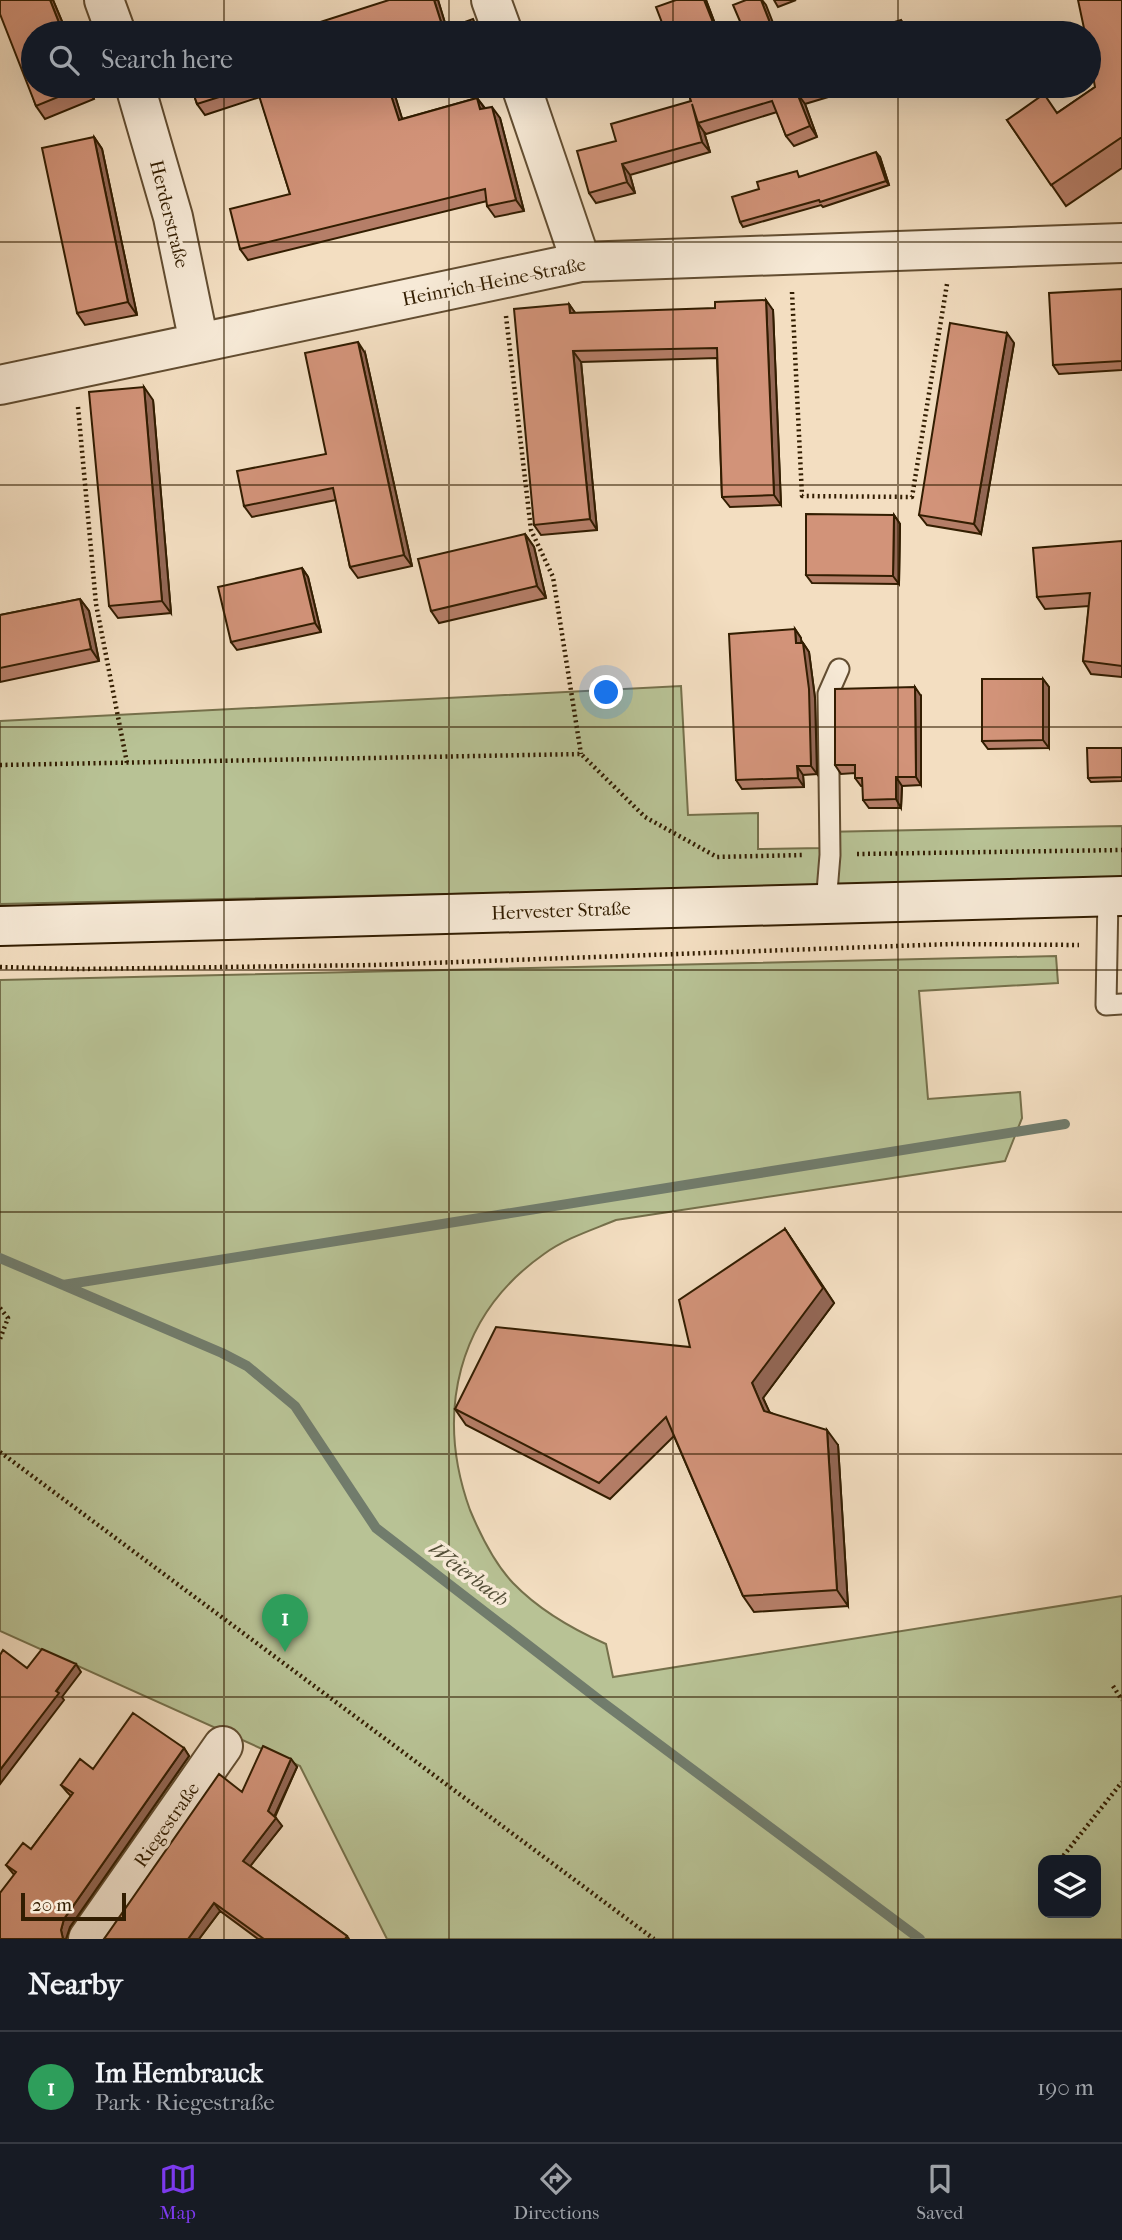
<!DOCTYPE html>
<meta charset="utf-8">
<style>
body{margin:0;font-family:"IM FELL French Canon",serif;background:#20242c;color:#f1f3f6}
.controls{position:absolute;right:21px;bottom:21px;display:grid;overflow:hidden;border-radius:14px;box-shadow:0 7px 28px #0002}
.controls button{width:63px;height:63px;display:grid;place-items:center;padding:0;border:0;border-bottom:2px solid #363941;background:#171b24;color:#f1f3f6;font:35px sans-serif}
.scale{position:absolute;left:21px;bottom:18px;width:105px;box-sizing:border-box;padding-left:7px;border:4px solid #321d01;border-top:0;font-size:19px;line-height:24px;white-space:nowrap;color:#321d01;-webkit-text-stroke:5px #f7ead7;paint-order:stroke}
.you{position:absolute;left:607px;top:693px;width:24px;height:24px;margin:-18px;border:5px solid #fff;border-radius:50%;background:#1a73e8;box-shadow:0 0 0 10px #1a73e833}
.badge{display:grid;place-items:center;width:46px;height:46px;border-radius:50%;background:#7c3aed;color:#fff;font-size:23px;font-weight:700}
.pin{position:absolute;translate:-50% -58px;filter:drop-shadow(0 2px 4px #0008)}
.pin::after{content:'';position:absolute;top:37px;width:24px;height:21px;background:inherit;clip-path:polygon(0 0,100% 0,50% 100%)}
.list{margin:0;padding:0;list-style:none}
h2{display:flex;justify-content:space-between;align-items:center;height:91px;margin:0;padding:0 28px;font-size:30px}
h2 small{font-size:23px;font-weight:400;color:#9ea1a6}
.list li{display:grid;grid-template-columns:46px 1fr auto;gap:21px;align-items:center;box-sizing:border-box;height:112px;padding:0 28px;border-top:2px solid #363941}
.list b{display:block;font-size:26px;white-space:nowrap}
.list p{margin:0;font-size:23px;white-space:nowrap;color:#9ea1a6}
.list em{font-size:23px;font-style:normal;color:#9ea1a6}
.icon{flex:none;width:38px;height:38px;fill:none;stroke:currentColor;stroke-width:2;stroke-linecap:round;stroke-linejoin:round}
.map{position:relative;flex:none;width:1122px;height:1939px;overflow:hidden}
.search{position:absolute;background:#171b24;box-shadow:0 7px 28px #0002;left:21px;right:21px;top:21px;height:77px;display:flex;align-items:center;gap:18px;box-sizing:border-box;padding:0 24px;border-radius:38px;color:#9ea1a6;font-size:26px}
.sheet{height:203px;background:#171b24}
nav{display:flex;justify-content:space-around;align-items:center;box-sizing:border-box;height:98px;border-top:2px solid #363941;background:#171b24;font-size:19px;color:#9ea1a6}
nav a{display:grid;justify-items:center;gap:4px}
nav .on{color:#7c3aed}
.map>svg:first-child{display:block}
.green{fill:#b8c295;stroke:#75704b;stroke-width:2;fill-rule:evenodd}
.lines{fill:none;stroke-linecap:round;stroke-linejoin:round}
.stream{stroke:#717c6c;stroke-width:10}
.lane-casing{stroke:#624d31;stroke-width:23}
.street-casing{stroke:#624d31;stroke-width:42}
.secondary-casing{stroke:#321d01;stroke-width:42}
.path{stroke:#321d01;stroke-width:4.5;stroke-dasharray:2 3.5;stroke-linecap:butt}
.lane{stroke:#f7ead7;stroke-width:19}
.street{stroke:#f7ead7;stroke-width:38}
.secondary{stroke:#f7ead7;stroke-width:38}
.wall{fill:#b57e68;stroke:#321d01;stroke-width:2}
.shaded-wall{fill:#936755;stroke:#321d01;stroke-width:2}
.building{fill:#d29379;stroke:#321d01;stroke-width:2}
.grid{fill:none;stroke:#321d01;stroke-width:2;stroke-opacity:0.55}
.labels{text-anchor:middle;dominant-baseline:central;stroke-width:7;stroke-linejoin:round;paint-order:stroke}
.street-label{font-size:19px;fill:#321d01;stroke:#f7ead7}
.water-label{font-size:21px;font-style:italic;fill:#524d36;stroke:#f7ead7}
</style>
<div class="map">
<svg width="1122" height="1939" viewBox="0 0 1122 1939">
<rect width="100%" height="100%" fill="#f3dec1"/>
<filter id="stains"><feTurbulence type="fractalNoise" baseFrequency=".00286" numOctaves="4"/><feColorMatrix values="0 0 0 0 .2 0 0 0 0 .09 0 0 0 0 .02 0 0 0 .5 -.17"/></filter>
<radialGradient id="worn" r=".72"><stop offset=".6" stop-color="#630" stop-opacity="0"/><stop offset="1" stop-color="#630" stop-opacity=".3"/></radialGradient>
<path class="green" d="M681 686 688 815 758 813V849L822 848V832L1122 826V879L0 904V721Z
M1056 956 1058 983 919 991 928 1099 1020 1092 1022 1118 1005 1161 616 1220C592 1230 566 1238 544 1254 457 1315 435 1413 470 1510 480 1534 495 1564 513 1583 539 1610 572 1629 606 1644L613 1677 1122 1596V1939H387L300 1766 0 1631V980ZM1043 1860H1096V1913H1043Z"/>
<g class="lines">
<path class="stream" d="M0 1258 222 1353 247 1366 295 1406 376 1528 598 1699 920 1939
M63 1285 1065 1124"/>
<defs>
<path id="lane" d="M1108 896 1106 1005 1122 1004
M826 904 830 855 828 694 839 669"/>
<path id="street" d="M104 0 116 33
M491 0 503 33
M135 86 173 217 199 343
M521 86 581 262
M0 385 581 262 1122 243
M88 1939 223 1746"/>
<path id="secondary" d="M0 926 1122 896"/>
</defs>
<use href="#lane" class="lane-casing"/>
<use href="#street" class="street-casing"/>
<use href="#secondary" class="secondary-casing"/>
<path class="path" d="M792 292 802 496 912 497 947 284
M506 316 531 530 553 577 581 754
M78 407 96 604 127 763
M0 765 581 754 645 817 717 857 803 855
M857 854 1122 850
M0 967 79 969 375 965 952 944 1079 945
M0 1308 8 1318 0 1339
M0 1452 654 1939
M1113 1686 1122 1700
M1060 1860 1122 1782"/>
<use href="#lane" class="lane"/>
<use href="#street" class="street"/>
<use href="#secondary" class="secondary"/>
</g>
<path class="wall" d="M0 0H53L94 99 45 119 36 106Z
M438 0 448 33H286Z
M706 0 717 29 707 33H666Z
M774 0H796L778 7Z
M1122 0V168L1066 206 1007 120 1057 113 1095 87Z
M191 86H392L402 119 477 98 485 108 500 118 524 211 495 217 487 206V201L248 260 240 249 290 194 260 97 205 115 197 104Z
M686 86H865L805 104 817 137 794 146 786 136 777 112 706 134 704 132 710 152 630 175 635 193 596 203 589 193 616 141 691 101Z
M94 137 102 149 137 315 85 325 77 313Z
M880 157 889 185 823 207 821 205 743 227 740 222 800 177Z
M1122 289V370L1059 374 1053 365Z
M569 304 575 313 773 310 781 505 730 507 722 497 717 358 581 362 597 530 541 535 534 525Z
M1014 343 981 534 927 525 919 515Z
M365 353 412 566 358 578 350 567 336 500 252 517 244 506 326 454Z
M153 400 171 613 118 618 109 606Z
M894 515 900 524 899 584 812 583 806 575Z
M525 534 534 547 546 598 439 623 431 611Z
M1122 541V677L1091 674 1083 661 1089 606 1045 609 1037 597Z
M302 568 308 577 321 632 237 650 231 642Z
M80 599 89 611 99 661 0 682V615Z
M795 629 801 638V643H803L809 652 815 698 817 774 803 775 804 787 742 789 736 780Z
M1043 679 1049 687V748L988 749 982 741Z
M921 696V785L902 786 901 808H869L863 800V786H861L855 778V773L841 774 835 765Z
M1122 748V781L1091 782 1088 778Z
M785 1229 834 1303 763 1398 769 1412 838 1445 848 1606 754 1612 743 1596 674 1436 610 1499 466 1425 455 1409 690 1347Z
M184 1748 189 1756 70 1927 66 1938 6 1865 31 1849 71 1796 67 1792 61 1785 93 1769Z
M291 1759 297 1767 275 1817 282 1826 250 1866 347 1936 349 1939H258L220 1911 199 1939H104L242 1792Z"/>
<path class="shaded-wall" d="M50 0H53L67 33H63Z
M434 0H438L448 33H447L442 25Z
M704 0H706L717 29 714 25Z
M761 0H762L766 5 777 33H774Z
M901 20 909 31V33H905Z
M85 86H89L94 99Z
M388 86H392L406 131 399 120Z
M797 93 805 104 817 137 810 126Z
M477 98 485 109H480Z
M692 104 698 123 704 132 710 152 702 142Z
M492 107 500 118 524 211 516 200Z
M94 137 102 149 137 315 128 302Z
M876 152 880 157 889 185 886 181Z
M622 164 630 175 635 193 627 182Z
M766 300 773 310 781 505 774 495Z
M569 304 576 314 570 313Z
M1007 333 1014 343 981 534 974 524Z
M358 342 365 353 412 566 404 555Z
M573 351 581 362 597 530 590 519Z
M144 387 153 400 171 613 162 601Z
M894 515 900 524 899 584 893 576Z
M525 534 534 547 546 598 537 586Z
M302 568 308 577 321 632 315 623Z
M80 599 89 611 99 661 91 649Z
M795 629 801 638 802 652 796 643Z
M803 643 809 652 815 698 817 774 811 766Z
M1043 679 1049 687V748L1043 740Z
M915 687 921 696V785L916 777Z
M797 766 803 775 804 787 798 778Z
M896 777 902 786 901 808 896 799Z
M785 1229 834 1303 763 1398 776 1426 764 1411 752 1383Z
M827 1430 838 1445 848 1606 837 1590Z
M76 1664 81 1672 62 1697 64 1700 0 1784V1770Z
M184 1748 189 1756 70 1927 66 1939H63L61 1930 64 1919Z
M291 1759 297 1767 273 1819 268 1811Z
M276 1818 282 1826 248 1869 243 1861Z
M214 1903 220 1911 199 1939H188Z"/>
<path class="building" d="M0 0H50L63 33H33V86H85L36 106 0 14Z
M389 0H434L442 25 418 33H286Z
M676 0H704L714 25 692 33H666L656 7Z
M746 0H761L774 33H745L733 5Z
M1078 0H1122V137L1051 185 1007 120 1044 94 1057 113 1095 87 1089 54V33H1085Z
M473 19 479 33H450L448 28Z
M901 20 905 33H859Z
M191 86H254L197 104Z
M256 86H388L399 120 477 98 480 109 492 107 516 200 487 206 485 189 240 249 230 209 290 194Z
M686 86H823L797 93 810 126 786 136 772 101 698 123 692 104 702 142 622 164 627 182 589 193 577 151 616 141 611 124 691 101Z
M94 137 128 302 77 313 42 148Z
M876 152 886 181 820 202 819 200 740 222 732 197 759 189 757 182 797 171 799 177Z
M1122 289V361L1053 365 1049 293Z
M766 300 774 495 722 497 717 348 573 351 590 519 534 525 514 309 569 304 570 313 715 308V302Z
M950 323 1007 333 974 524 919 515Z
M358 342 404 555 350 567 333 488 244 506 237 471 326 454 305 353Z
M144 387 162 601 109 606 89 392Z
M806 514 894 515 893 576 806 575Z
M525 534 537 586 431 611 418 559Z
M1122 541V666L1083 661 1090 593 1037 597 1033 548Z
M302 568 315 623 231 642 218 587Z
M80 599 91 649 0 668V615Z
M795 629 796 643H803L809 689 811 766H797L798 778 736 780 729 634Z
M982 679H1043V740L982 741Z
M915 687 916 777H896V799L863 800 862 778H855V765H835V689Z
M1087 748H1122V777L1088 778Z
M785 1229 823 1288 752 1383 764 1411 827 1430 837 1590 743 1596 666 1417 599 1483 455 1409 496 1327 690 1347 679 1300Z
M42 1649 76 1664 56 1691 59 1693 0 1770V1655L3 1650 27 1668Z
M133 1713 184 1748 64 1919 61 1930 63 1939H0V1893L16 1872 6 1865 23 1843 31 1849 73 1793 61 1785 80 1759 93 1769Z
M263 1746 291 1759 268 1811 276 1818 243 1861 347 1936 345 1939H264L214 1903 188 1939H104L219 1774 242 1792Z"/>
<path class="grid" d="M224 0V33M449 0V33M673 0V33M898 0V33M224 86V1939M449 86V1939M673 86V1939M898 86V1939M0 242H1122M0 485H1122M0 727H1122M0 970H1122M0 1212H1122M0 1454H1122M0 1697H1122"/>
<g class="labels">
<g class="street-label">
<text transform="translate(169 214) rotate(76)">Herderstraße</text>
<text transform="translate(494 282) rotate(-11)">Heinrich-Heine-Straße</text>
<text transform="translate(561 911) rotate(-2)">Hervester Straße</text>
<text transform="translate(167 1825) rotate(-55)">Riegestraße</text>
</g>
<g class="water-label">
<text transform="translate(469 1574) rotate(37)">Weierbach</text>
</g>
</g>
<rect width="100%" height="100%" filter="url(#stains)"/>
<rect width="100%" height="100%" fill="url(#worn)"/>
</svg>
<div class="controls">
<button><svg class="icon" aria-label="layers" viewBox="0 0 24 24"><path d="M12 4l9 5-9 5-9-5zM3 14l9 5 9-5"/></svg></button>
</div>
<div class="scale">20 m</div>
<div class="you"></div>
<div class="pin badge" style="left:285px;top:1652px;background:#2e9e5b">1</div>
<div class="search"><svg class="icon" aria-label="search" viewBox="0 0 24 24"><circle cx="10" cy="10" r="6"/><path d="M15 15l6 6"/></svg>Search here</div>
</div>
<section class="sheet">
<h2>Nearby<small></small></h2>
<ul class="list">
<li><span class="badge" style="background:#2e9e5b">1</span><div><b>Im Hembrauck</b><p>Park · Riegestraße</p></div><em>190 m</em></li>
</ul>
</section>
<nav>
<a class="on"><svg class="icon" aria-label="map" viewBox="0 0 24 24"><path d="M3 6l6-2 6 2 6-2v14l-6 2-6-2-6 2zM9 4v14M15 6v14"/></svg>Map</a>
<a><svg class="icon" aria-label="directions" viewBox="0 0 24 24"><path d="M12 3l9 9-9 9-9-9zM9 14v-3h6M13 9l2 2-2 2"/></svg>Directions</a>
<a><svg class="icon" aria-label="saved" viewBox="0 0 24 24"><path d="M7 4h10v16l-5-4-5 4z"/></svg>Saved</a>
</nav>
